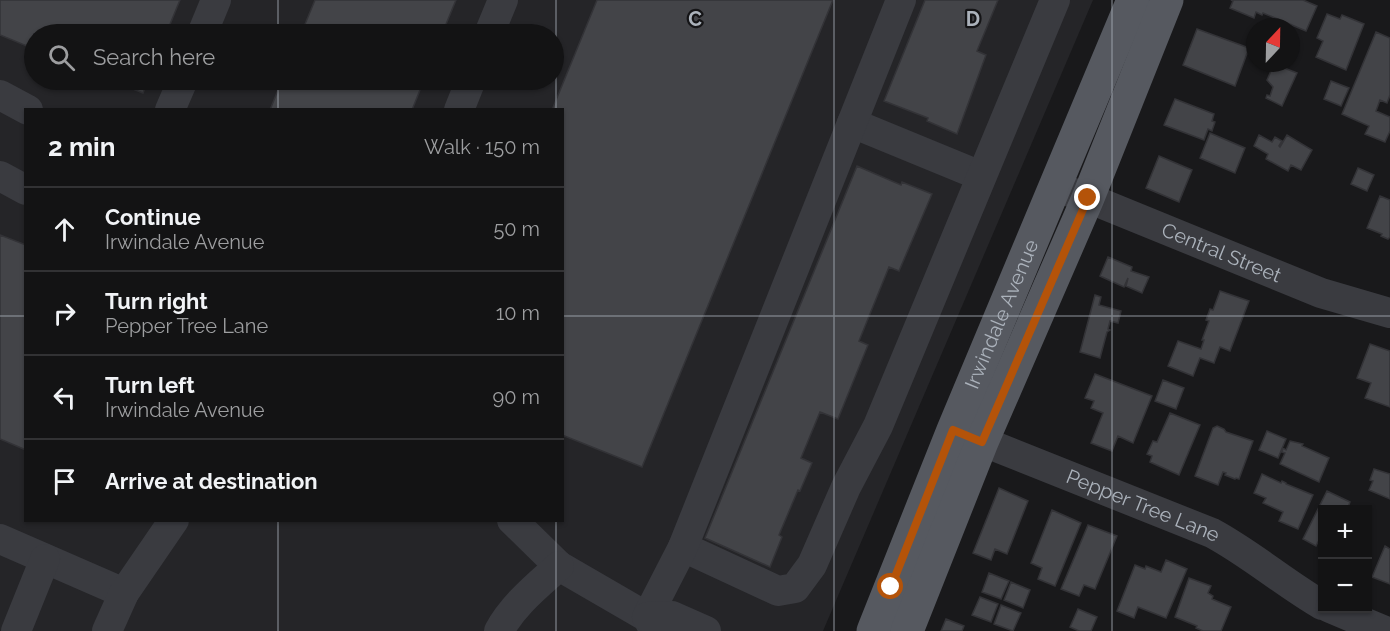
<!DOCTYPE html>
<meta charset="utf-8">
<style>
body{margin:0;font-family:Raleway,sans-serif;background:#202022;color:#f1f3f6}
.controls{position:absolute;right:18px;bottom:18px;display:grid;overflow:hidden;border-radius:0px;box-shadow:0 2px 4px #0004}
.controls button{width:54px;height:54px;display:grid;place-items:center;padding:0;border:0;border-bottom:2px solid #323234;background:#131314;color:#f1f3f6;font:30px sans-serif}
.compass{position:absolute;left:1246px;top:18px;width:54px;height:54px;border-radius:50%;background:#131314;box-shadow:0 2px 4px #0004;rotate:22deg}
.stop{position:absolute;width:18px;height:18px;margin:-14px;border:4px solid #b45309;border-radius:50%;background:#fff}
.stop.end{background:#b45309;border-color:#fff;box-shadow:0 2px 6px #0008}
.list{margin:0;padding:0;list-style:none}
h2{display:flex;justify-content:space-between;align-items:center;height:78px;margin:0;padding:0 24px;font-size:26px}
h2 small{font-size:20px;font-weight:400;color:#9d9ea0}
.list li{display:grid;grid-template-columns:39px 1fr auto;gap:18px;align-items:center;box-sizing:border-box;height:84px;padding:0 24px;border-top:2px solid #323234}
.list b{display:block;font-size:22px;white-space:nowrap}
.list p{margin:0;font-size:20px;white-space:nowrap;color:#9d9ea0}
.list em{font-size:20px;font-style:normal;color:#9d9ea0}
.icon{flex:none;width:33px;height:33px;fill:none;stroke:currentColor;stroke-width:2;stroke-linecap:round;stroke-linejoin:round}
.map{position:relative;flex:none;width:1390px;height:631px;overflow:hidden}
.search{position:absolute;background:#131314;box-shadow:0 2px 4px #0004;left:24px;top:24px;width:540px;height:66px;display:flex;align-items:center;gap:15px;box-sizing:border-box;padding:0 21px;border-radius:33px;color:#9d9ea0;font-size:22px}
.panel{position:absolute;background:#131314;box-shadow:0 2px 4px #0004;left:24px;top:108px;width:540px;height:414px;border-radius:0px}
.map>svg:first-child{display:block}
.built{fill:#252528;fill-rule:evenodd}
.building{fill:#434448;stroke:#333337;stroke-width:1.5}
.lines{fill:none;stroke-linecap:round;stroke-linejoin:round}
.minor{stroke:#3a3b40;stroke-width:30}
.major{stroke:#565960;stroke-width:33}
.route{stroke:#b45309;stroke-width:8}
.grid{fill:none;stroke:#abb2bb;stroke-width:1.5;stroke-opacity:0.55}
.labels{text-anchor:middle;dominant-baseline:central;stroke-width:4.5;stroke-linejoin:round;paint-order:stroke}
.street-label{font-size:20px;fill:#abb2bb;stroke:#141416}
.grid-label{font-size:20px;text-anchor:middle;font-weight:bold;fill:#abb2bb;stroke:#141416;stroke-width:4.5;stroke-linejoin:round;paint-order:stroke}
</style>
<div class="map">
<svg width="1390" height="631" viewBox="0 0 1390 631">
<rect width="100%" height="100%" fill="#19191b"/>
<path class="built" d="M0 0H1093L823 631H0ZM34 34H554V80H34ZM26 110H562V520H26Z"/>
<path class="building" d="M0 0H180L166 34H34V49L0 35Z
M315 0H456L442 34H301Z
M597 0H833L642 467 562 435V110H552Z
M925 0H998L977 51 986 55 957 134 927 121 928 118 884 101Z
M1231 0H1303L1317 6 1306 31 1263 13 1262 15 1256 12 1254 18 1230 8 1233 1Z
M1327 14 1340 19 1342 15 1364 24 1346 70 1316 57 1323 41 1317 38Z
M1197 29 1249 48 1235 86 1183 65Z
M1376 32 1390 38V95L1387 103 1380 100 1376 111 1390 117V131L1385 142 1365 134 1369 126 1342 114Z
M1274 64 1297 73 1282 106 1266 98 1267 95 1270 96 1273 87 1267 80Z
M110 80H148L143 93Z
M282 80H424L412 110H270Z
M1331 81 1349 88 1341 106 1324 99Z
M1175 99 1214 114 1212 121 1215 122 1212 131 1208 129 1204 140 1164 125Z
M1210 133 1245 148 1235 173 1200 158Z
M1259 135 1272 142 1275 137 1282 141 1279 146 1280 147 1287 135 1312 150 1301 170 1291 165 1288 171 1266 159 1268 154 1254 146Z
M1159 156 1192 170 1179 202 1146 188Z
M857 166 901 185 902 182 932 194 899 271 889 267 859 341 868 345 838 419 820 412 801 458 812 463 800 491 798 490 779 535 782 537 770 567 705 538Z
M1358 168 1374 175 1367 191 1351 184Z
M1380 196 1390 200V237L1388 239 1381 236 1382 234 1367 228Z
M0 235 26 245V450L0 439Z
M1108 257 1132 267 1131 271 1149 277 1142 293 1126 286 1128 278 1124 287 1100 276Z
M1220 291 1249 301 1230 351 1220 347 1214 363 1200 358 1193 376 1168 366 1178 341 1201 349 1204 340H1202L1209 321 1206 320 1210 309 1213 310Z
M1095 295 1101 297 1099 305 1121 311 1118 323 1110 321 1108 329 1110 330 1107 332 1100 358 1080 352Z
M1370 344 1390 351V407L1365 398 1371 383 1357 378Z
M1095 374 1152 396 1133 443 1118 436 1112 451 1091 443 1103 413 1091 408 1094 401 1085 398Z
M1163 380 1184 388 1176 409 1155 401Z
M1170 413 1200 425 1179 475 1150 462 1152 456 1147 454 1153 441 1157 442Z
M1217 426 1224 429 1226 432 1253 441 1239 479 1236 478 1235 479 1225 475 1226 473 1223 472 1218 485 1195 476 1213 428Z
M1267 431 1286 439 1278 458 1259 450Z
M1290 441 1303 444 1302 446 1329 458 1319 482 1280 464 1285 453 1282 452 1283 448 1286 450Z
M1374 469 1390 474V499L1369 490 1373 481 1370 480Z
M1262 474 1281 483 1282 481 1286 483V484L1313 495 1298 529 1279 521 1283 512 1263 503 1266 498 1254 493Z
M999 488 1028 501 1007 554 995 549 991 560 973 553Z
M1327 491 1350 502 1347 510H1322V542L1319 540 1316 546 1303 539Z
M1052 510 1081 523 1055 586 1038 579 1042 568 1031 563Z
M1088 525 1117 536 1095 589 1084 585 1079 596 1061 589Z
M1385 546 1390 549V584L1372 577Z
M1166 560 1187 569 1166 618 1138 607 1134 618 1117 611 1135 565 1145 569 1146 566 1161 572Z
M989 573 1009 581 1001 599 982 592Z
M1189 578 1211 586 1208 593 1213 596 1212 599 1231 607 1221 631H1203L1196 628 1197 626 1175 617Z
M1011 582 1030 590 1023 608 1004 600Z
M980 597 998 604 991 622 972 615Z
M1001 605 1021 613 1013 631 994 624Z
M1078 609 1097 617 1091 631H1079L1070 627Z
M946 619 964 626 962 631H941Z"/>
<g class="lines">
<g class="minor">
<path d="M202 34 216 0"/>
<path d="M489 34 503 0"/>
<path d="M0 95 28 110"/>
<path d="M170 110 183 80"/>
<path d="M459 110 471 80"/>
<path d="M852 123 981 176"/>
<path d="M0 176 26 190"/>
<path id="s1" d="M1056 187 1088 198 1321 293 1390 313"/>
<path id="s2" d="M961 433 1212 533C1251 554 1284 583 1322 605"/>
<path d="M512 520 559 566 647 617 655 631"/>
<path d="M0 539 124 593"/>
<path d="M683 547 778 591 795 588 812 565 846 487 878 426 1055 0"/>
<path d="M1330 608 1385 631"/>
<path d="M647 617 683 547 901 0"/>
<path d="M647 617 672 616 706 631"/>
<path d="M16 631 45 559"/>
<path d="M107 631 124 593 174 520"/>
<path d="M499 631C513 605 537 586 559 566"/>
</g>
<g class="major">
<path id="s3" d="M873 631 953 430 1133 0"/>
<path d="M907 631 982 442 1088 198 1167 0"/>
</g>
</g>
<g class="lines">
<path class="route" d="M891 587 953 430 982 442 1088 198"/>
</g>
<path class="grid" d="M278 0V34M556 0V110M834 0V631M1112 0V631M278 80V110M0 316H26M562 316H1390M278 520V631M556 520V631"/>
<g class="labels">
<g class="street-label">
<text stroke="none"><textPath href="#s1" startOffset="178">Central Street</textPath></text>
<text stroke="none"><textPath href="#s3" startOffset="342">Irwindale Avenue</textPath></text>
<text stroke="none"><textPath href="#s2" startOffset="196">Pepper Tree Lane</textPath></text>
</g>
</g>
<g class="grid-label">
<text x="695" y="26">C</text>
<text x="973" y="26">D</text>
</g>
</svg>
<div class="controls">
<button>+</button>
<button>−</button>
</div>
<svg class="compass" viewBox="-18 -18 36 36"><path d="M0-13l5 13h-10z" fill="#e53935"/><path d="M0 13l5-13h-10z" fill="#9d9ea0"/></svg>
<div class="stop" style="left:891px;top:587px"></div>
<div class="stop end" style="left:1088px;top:198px"></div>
<div class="search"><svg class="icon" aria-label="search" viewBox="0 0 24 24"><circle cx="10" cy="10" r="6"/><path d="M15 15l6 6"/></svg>Search here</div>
<section class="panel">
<h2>2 min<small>Walk · 150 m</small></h2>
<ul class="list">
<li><svg class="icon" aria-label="ahead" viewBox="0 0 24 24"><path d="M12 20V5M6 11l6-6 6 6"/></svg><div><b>Continue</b><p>Irwindale Avenue</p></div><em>50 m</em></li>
<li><svg class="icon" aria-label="right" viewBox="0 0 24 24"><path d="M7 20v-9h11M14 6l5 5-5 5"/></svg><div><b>Turn right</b><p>Pepper Tree Lane</p></div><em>10 m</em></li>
<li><svg class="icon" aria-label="left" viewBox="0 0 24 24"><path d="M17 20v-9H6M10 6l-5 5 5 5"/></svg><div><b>Turn left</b><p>Irwindale Avenue</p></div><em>90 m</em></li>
<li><svg class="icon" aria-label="arrive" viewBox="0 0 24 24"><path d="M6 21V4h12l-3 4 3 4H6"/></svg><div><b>Arrive at destination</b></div></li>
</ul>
</section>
</div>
